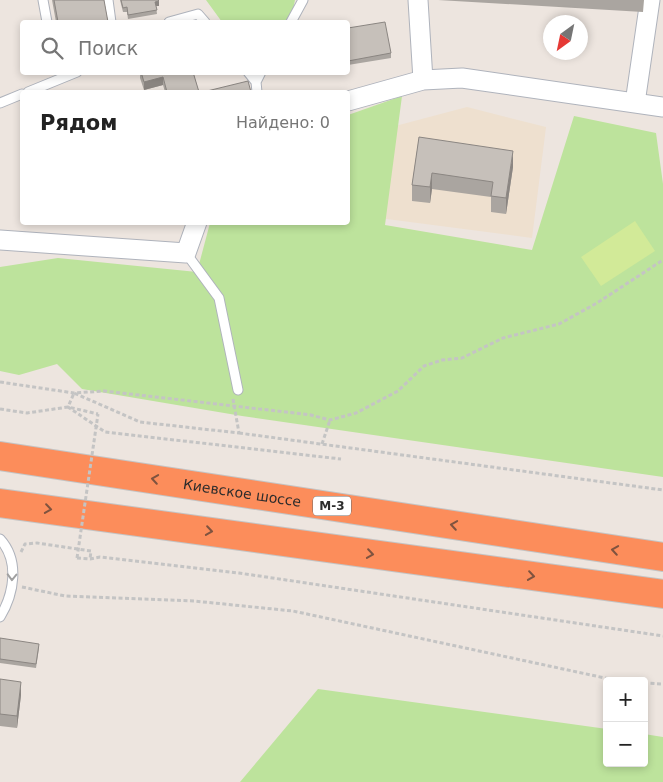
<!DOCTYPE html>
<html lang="ru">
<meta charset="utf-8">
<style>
body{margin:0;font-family:"DejaVu Sans",sans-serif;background:#f2f2f2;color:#222}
.controls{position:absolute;right:15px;bottom:15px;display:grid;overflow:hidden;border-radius:5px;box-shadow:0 2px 8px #0003}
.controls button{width:45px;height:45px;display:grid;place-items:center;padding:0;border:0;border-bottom:1px solid #e0e0e0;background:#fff;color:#222;font:25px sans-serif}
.compass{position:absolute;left:543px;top:15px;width:45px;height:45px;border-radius:50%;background:#fff;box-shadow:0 2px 8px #0003;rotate:213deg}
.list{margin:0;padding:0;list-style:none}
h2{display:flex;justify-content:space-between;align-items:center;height:65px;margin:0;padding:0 20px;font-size:21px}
h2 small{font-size:16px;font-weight:400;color:#767676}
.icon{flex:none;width:28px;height:28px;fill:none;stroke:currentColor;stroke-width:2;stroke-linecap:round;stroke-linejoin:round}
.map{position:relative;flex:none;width:663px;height:782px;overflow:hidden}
.search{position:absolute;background:#fff;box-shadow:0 2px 8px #0003;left:20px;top:20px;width:330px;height:55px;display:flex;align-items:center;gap:12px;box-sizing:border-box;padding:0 18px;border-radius:5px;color:#767676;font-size:19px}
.panel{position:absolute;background:#fff;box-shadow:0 2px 8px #0003;left:20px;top:90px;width:330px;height:135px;border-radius:5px}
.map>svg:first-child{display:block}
.education{fill:#eee0cf}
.green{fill:#bde39c}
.pitch{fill:#d2ea98}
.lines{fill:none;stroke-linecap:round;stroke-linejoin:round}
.lane-casing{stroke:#afb3bc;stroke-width:11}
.street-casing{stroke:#afb3bc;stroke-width:21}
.highway-casing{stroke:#c4c4c4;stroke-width:30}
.path{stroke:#c4c4c4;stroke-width:3;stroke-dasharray:4 2.5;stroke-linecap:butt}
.lane{stroke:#fff;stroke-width:9}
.street{stroke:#fff;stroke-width:19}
.highway{stroke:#fc8d5b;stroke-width:28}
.path-bridge{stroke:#c4c4c4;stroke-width:3;stroke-dasharray:4 2.5;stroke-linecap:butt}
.wall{fill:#aaa5a0}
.shaded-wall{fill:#8b8682}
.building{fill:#c6c0ba;stroke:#8b8682}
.oneway{stroke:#7f533f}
.oneway2{stroke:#a0a0a0}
.labels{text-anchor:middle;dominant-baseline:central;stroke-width:4;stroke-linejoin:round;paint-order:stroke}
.shield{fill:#fff;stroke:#6b6b6b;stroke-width:1}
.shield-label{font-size:12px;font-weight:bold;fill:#2c2c2c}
.street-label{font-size:14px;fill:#2c2c2c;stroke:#fff}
</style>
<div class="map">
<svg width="663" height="782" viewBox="0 0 663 782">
<rect width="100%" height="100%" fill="#ede5df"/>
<path class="education" d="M467 107 546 127 532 238 379 218 384 129Z"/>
<path class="green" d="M206 0H295L293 10 285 22H222Z
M402 96 385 225 532 250 574 116 656 133 663 184V477L242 416 82 389 57 364 19 375 0 371V267L58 258 197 272 210 223 348 222V115Z
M318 689 607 729V763H644V734L663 737V782H240Z"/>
<path class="pitch" d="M635 221 655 251 601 286 581 257Z"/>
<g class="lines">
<defs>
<path id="lane" d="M43 0 47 22
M108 0 111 22
M169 22 198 14 205 22
M291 22 303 0
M248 72 256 82 257 92
M256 82 261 72
M28 92 77 72
M0 103 22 94
M186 253 219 298 238 390
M0 539C20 561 14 594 0 617"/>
<path id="street" d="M418 0 423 80
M348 101 423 80 462 78 663 107
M635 103 650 0
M0 240 186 253 197 222"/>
<g id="highway">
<path id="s1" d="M0 456 663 557"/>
<path d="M0 503 663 594"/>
</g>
</defs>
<use href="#lane" class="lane-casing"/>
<use href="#street" class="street-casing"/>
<use href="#highway" class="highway-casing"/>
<path class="path" d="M0 382 74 393 104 391 311 415 330 420 356 413 398 391 424 366 442 360 462 358 503 338 559 324 597 303 663 260
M233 399 239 433 140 422 74 393 68 407 105 432 341 459
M0 409 27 413 68 407 98 414
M239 433 663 490
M322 444 330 420
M21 552 25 544 37 543 91 551 90 559
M77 558 90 559 100 557 239 573 663 636
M22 587 65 596 194 601 293 611 619 681
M644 683 663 684"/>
<use href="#lane" class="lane"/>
<use href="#street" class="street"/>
<use href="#highway" class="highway"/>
<path class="path-bridge" d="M77 558 98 414"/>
</g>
<path class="wall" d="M52 0H104L108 22H56Z
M120 0H158L159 6H156L157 14 128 19 127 12H123Z
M438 0H644L643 12Z
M348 28 391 53V58L348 65Z
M140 72H193L199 92H165L163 85 144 90 140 78Z
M419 137 513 167 506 214 491 212V197L432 189 430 203 412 201V185Z
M0 638 39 648 36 668 0 663Z
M0 679 21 695 17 728 0 726Z"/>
<path class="shaded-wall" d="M159 1V6H155V2Z
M163 77V85L144 90V82Z
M513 151V167L506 214V198Z
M432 173V189L430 203V187Z
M21 682V695L17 728V716Z"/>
<path class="building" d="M54 0H104L108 22H58Z
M121 0H158L159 1 155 2 157 10 128 15 127 7 123 8Z
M385 22 391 53 348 61V28Z
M141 72H193L199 92H167L163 77 144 82Z
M248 81 251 92H203Z
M419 137 513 151 506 198 491 196 493 182 432 173 430 187 412 185Z
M0 638 39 644 36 664 0 659Z
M0 679 21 682 17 716 0 714Z"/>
<defs><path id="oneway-chevron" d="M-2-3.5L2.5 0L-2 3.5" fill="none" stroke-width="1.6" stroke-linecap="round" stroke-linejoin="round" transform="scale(1.25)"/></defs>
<g class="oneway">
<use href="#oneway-chevron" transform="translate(155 479) rotate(-171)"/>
<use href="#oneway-chevron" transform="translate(48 509) rotate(8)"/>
<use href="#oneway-chevron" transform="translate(454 525) rotate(-171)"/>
<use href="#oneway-chevron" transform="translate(209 531) rotate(8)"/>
<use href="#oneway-chevron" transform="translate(615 550) rotate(-171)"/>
<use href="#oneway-chevron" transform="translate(370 554) rotate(8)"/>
<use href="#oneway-chevron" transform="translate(531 576) rotate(8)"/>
</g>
<use class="oneway2" href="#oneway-chevron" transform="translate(12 577) rotate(91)"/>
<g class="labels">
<rect class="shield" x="313" y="496.5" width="38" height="19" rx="4"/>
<g class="shield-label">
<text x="332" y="506">М-3</text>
</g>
<g class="street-label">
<text stroke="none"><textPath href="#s1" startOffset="245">Киевское шоссе</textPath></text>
</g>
</g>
</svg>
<div class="controls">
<button>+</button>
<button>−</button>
</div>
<svg class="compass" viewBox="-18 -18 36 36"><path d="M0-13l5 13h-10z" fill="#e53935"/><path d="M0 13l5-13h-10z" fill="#767676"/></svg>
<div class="search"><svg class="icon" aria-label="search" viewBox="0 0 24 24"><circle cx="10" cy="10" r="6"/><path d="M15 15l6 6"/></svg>Поиск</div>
<section class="panel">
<h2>Рядом<small>Найдено: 0</small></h2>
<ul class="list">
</ul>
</section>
</div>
